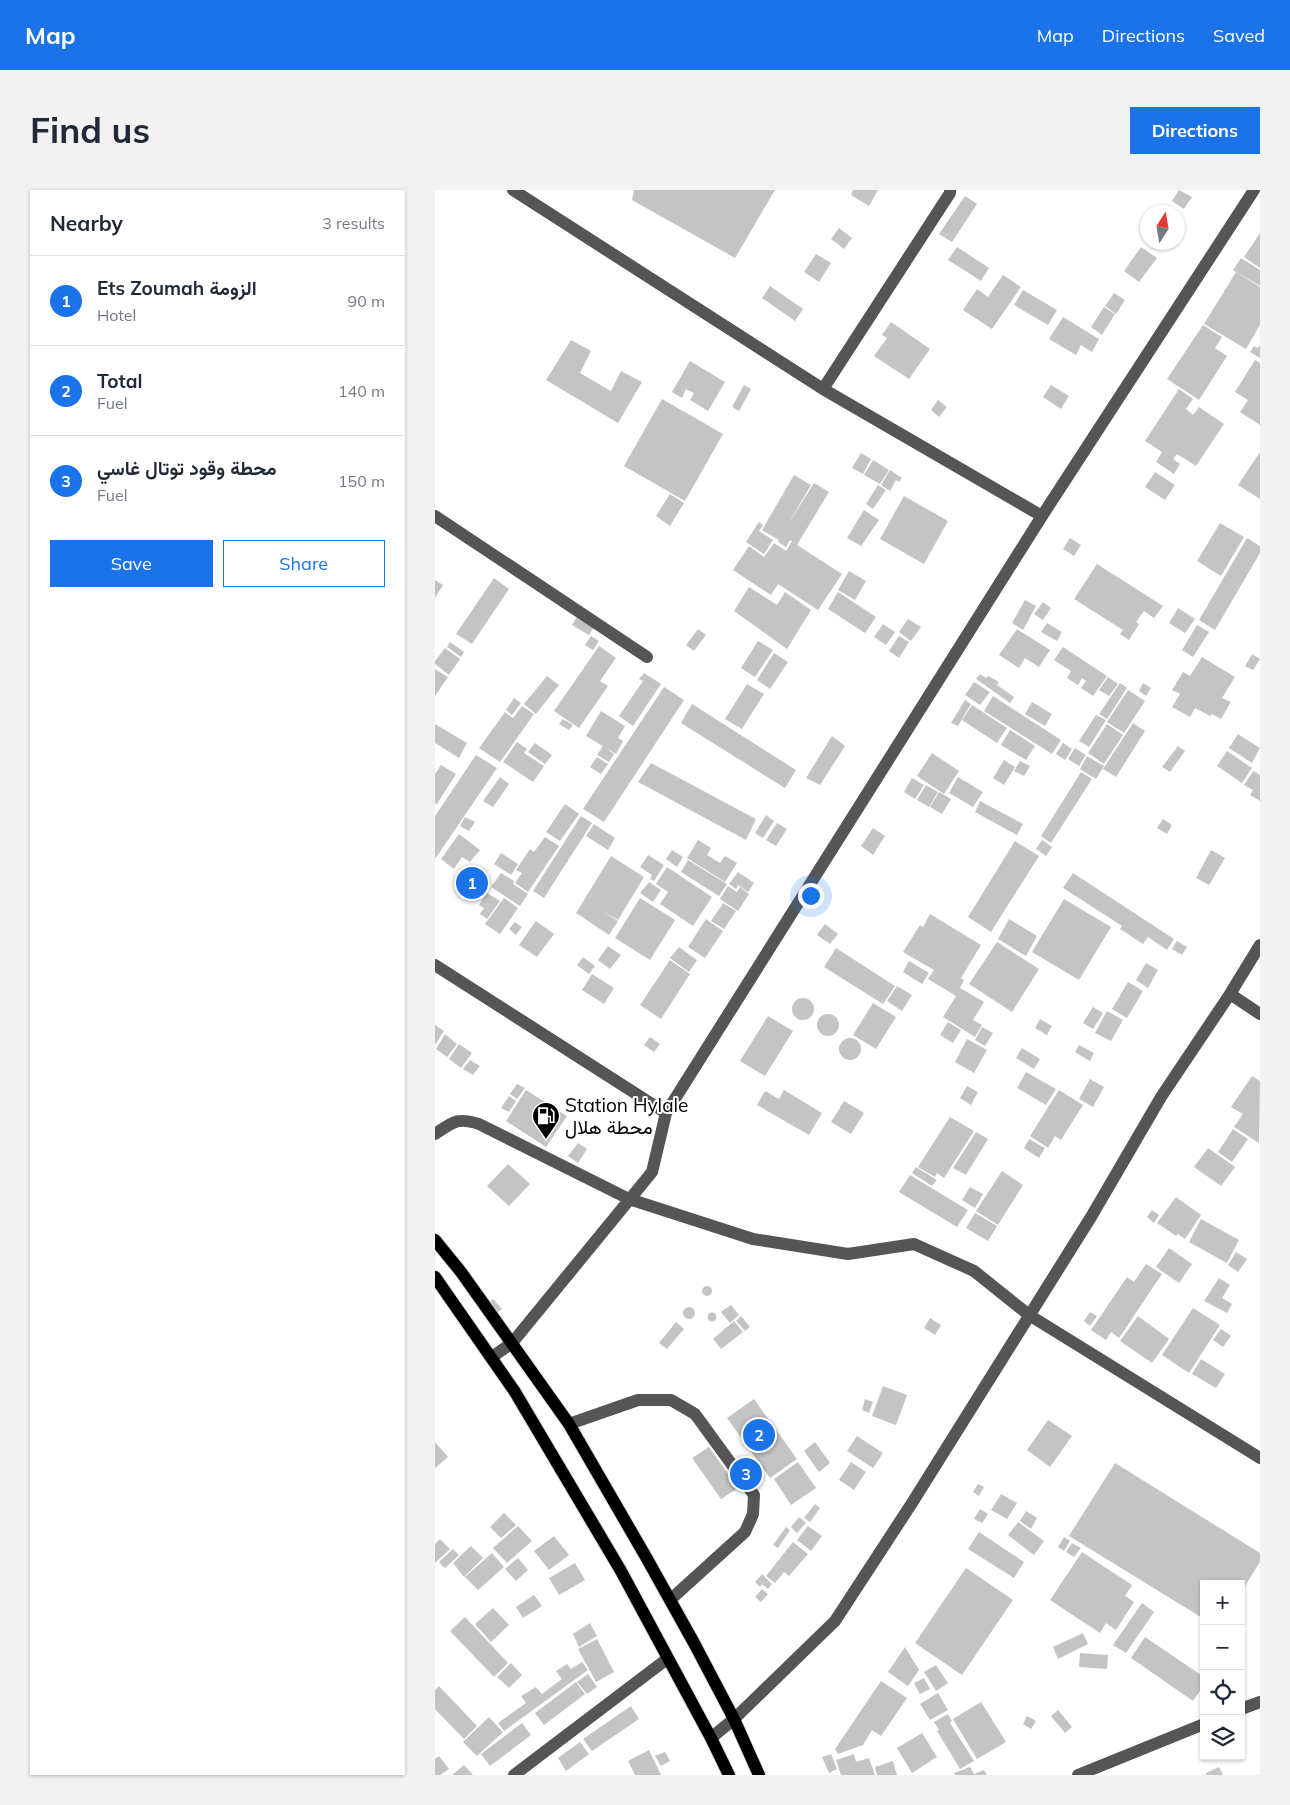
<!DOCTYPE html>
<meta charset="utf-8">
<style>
body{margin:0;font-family:Mulish,Vazirmatn,sans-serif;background:#f2f2f3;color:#1f2937}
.controls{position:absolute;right:15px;bottom:15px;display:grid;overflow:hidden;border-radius:0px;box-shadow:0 1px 4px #0004}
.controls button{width:45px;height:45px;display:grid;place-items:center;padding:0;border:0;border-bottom:1px solid #e0e1e3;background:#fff;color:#1f2937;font:25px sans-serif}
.compass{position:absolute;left:705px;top:15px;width:45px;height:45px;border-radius:50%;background:#fff;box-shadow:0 1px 4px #0004;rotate:11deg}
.you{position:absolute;left:375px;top:705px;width:18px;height:18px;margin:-12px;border:4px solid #fff;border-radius:50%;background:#1a73e8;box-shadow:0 0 0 8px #1a73e833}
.badge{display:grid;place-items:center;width:32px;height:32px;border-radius:50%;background:#1a73e8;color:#fff;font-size:16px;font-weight:700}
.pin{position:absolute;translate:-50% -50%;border:2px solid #fff;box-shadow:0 1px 5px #0006}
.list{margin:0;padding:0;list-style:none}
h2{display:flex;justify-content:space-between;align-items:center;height:65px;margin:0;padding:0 20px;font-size:21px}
h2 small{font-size:16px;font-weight:400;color:#747a83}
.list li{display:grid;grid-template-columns:32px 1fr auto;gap:15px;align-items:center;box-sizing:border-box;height:90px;padding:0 20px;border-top:1px solid #e0e1e3}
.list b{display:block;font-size:19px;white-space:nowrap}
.list p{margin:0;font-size:16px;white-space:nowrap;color:#747a83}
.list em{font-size:16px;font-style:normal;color:#747a83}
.actions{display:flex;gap:10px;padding:15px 20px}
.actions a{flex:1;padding:11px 0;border:1px solid #1a73e8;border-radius:0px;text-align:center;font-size:18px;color:#1a73e8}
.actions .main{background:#1a73e8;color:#fff}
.icon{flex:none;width:28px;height:28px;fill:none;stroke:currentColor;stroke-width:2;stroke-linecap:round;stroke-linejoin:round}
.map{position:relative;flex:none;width:825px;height:1585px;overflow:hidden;border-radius:0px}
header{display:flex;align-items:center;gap:30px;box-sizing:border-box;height:70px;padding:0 25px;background:#1a73e8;color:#fff}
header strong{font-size:24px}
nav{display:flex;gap:28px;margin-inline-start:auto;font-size:18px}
.intro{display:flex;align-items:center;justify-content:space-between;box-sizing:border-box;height:120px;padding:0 30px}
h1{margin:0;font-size:35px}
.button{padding:12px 22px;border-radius:0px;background:#1a73e8;color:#fff;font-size:18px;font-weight:700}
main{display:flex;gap:30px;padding:0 30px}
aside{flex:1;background:#fff;border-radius:0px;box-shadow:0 1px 4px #0004}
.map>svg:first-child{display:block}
.building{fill:#c4c4c4}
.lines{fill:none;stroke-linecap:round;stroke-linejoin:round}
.major-casing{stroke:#dbdbdb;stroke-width:14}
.minor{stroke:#555;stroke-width:12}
.major{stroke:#000;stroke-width:12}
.labels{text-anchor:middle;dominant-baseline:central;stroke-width:4;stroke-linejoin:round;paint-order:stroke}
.poi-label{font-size:19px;fill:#000;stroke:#fff;text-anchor:start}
</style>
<header>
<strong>Map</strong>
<nav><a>Map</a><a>Directions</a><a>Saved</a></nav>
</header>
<div class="intro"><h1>Find us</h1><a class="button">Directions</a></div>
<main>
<aside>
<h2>Nearby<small>3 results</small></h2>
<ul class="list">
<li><span class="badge">1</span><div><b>Ets Zoumah الزومة</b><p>Hotel</p></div><em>90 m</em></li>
<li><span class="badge">2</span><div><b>Total</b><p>Fuel</p></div><em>140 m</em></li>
<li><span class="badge">3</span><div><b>محطة وقود توتال غاسي</b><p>Fuel</p></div><em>150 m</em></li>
</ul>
<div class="actions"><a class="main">Save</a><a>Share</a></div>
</aside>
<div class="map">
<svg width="825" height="1585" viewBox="0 0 825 1585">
<rect width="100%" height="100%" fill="#fff"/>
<path class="building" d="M199 0H340L300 68 197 10Z
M418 0H443L434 16 416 5Z
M744 0 757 7 749 19 737 11Z
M530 6 542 14 517 52 504 44Z
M404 38 417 48 409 59 396 49Z
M825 43V78L809 67Z
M522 57 554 78 546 91 513 70Z
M706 57 722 68 704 92 689 81Z
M381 64 396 73 384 92 369 82Z
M806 68 825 80V96L798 80Z
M801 82 825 97V135L811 159 769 134Z
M568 85 586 97 557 139 528 120 542 99 553 107Z
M335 96 368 119 360 131 327 108Z
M588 100 622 120 613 135 579 115Z
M679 103 690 110 681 124 670 116Z
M669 117 680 124 667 145 656 137Z
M628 127 664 149 657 162 646 155 641 165 614 149Z
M456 132 495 159 474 189 439 166 452 148 447 145Z
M768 135 787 147 780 158 792 166 764 210 732 189Z
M136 150 156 161 145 183 176 201 186 181 207 192 183 233 111 190Z
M825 155V168L815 162 819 156 823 158Z
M820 170 825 173V235L805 222 813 210 800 202Z
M255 171 290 192 273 221 255 210 259 203 251 199 247 208 237 202Z
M309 195 316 199 304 221 297 217Z
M616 195 634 206 626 219 608 207Z
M744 199 758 209 751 219 758 225 764 217 789 234 761 276 742 264 738 269 745 274 739 284 721 272 727 262 710 251Z
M227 209 288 244 250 311 189 276Z
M503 210 512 217 504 227 496 220Z
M825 262V309L803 295Z
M426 263 436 269 428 284 417 278Z
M438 270 454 280 445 294 429 285Z
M455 280 467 288 464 292 461 290 455 301 446 295Z
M720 282 740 295 730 310 710 297Z
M359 285 376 295 352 336 379 293 394 302 362 355 407 384 383 420 343 394 336 405 298 380 314 356 329 367 339 353 351 361 357 351 355 350 351 357 343 352 344 350 327 340Z
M443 295 451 300 438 319 431 314Z
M235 304 249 313 235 336 221 326Z
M469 306 513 331 489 374 445 349Z
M429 320 444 330 426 356 412 348Z
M324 332 328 335 324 341 338 350 329 364 311 352Z
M785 333 809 347 786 386 762 371Z
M635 348 646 355 639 366 628 359Z
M812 348 825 356V363L780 440 764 430Z
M662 374 728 416 719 428 709 421 701 432 704 434 694 450 685 444 688 440 639 409Z
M414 381 431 391 420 410 403 400Z
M59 388 74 399 37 454 21 444Z
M0 390 8 395 0 408Z
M314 397 342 415 350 402 376 420 352 459 299 421Z
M403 402 441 427 430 443 393 419Z
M590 410 601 416 588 440 577 433Z
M608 412 616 418 608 430 599 424Z
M743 418 760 429 750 443 734 433Z
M143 425 160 435 154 445 137 435Z
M473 429 486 437 476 451 464 442Z
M612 433 627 442 622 451 606 442Z
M448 434 460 442 451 455 439 447Z
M762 435 774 442 758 467 747 460Z
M263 439 271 445 259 461 251 455Z
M582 439 615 460 604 477 590 468 584 478 564 465Z
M156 446 164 451 158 460 150 455Z
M464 446 474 452 464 468 454 461Z
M323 451 338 460 320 487 306 478Z
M15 452 29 462 26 467 12 457Z
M164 456 181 468 165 491 173 496 144 538 119 521Z
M628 457 672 486 658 506 646 498 651 491 647 488 643 495 632 488 636 481 619 470Z
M10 458 25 469 14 485 0 474V471Z
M339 463 353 472 335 499 322 490Z
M817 464 825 469 818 480 810 476Z
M767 467 800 487 787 508 796 512 786 529 777 524 775 526 760 518 755 527 737 517 745 504 737 500 748 482 755 486Z
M0 479 13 487 0 506Z
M209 483 226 494 198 536 184 526 208 491 204 489Z
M545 484 551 488 553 486 564 492 562 495 579 507 575 513 541 489Z
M112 486 124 495 101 524 89 514Z
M673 487 683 494 674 506 664 500Z
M539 492 555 502 545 515 530 505Z
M685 493 692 498 672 529 664 524Z
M708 493 716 498 711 506 704 501Z
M312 494 329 504 307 539 290 529Z
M229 497 249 510 169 632 148 619Z
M693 500 710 511 689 543 672 532Z
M558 506 626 550 617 564 549 521Z
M79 508 86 513 77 525 71 520Z
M530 510 536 514 523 536 516 533Z
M597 512 617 524 610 536 590 524Z
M257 514 361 580 350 598 246 533Z
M537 515 572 538 562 553 527 530Z
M87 516 99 524 65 572 44 558 70 522 78 528Z
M166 521 190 536 183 548 188 551 181 564 151 546Z
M661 525 671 530 654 557 644 551Z
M128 529 138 535 134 540 124 534Z
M698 533 710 541 681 587 668 579Z
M0 534 32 553 24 568 0 553Z
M672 534 688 545 669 574 653 563Z
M575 540 600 556 591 570 566 555Z
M803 544 825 558 817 573 794 558Z
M397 546 410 556 385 595 371 588Z
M82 552 92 559 89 563 109 576 98 592 68 572Z
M100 553 117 565 110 574 93 562Z
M628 553 637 559 630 570 621 564Z
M168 556 179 564 174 572 162 565Z
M743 556 750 561 735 582 727 577Z
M640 558 651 565 644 576 633 569Z
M792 561 817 578 807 593 782 576Z
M497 563 524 581 509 604 482 586Z
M41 565 62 578 0 669V626Z
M652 566 669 576 661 589 645 579Z
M162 567 173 574 166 584 155 577Z
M569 570 580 577 569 595 558 588Z
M585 571 595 576 589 586 579 581Z
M216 573 321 629 311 650 203 592Z
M6 575 21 584 2 614 0 613V584Z
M818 581 825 585V611L815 605 818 600 809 595Z
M646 582 657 589 616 653 606 646Z
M65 587 74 594 58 617 48 611Z
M523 587 548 602 538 617 514 603Z
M477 588 489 595 480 609 469 602Z
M491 595 503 602 494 617 482 610Z
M504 602 516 609 507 624 495 617Z
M545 611 588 634 582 645 540 622Z
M130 614 144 624 125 651 111 642Z
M331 625 339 631 328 648 320 643Z
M146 626 157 633 109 708 98 701Z
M30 627 40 632 34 641 25 636Z
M728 629 737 635 732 644 722 638Z
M342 633 352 639 341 656 331 650Z
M159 634 180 648 173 660 151 646Z
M438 638 450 646 438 665 426 656Z
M24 644 45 660 35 672 27 667 19 679 6 669Z
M110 647 124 656 93 702 80 693 87 683 81 680 95 659 99 662Z
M263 650 276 658 272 665 285 673 290 666 302 673 290 692 252 668Z
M607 650 617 657 611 666 601 659Z
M580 651 604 666 556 742 533 727Z
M237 660 248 667 242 677 231 669Z
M776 660 790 668 774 695 761 688Z
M66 663 83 674 76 685 59 674Z
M213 665 229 675 219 691 215 689 217 685 205 677Z
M176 666 209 687 183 730 166 720 183 731 174 745 141 723Z
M253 670 292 694 284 706 246 682Z
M232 677 277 707 258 736 225 714 233 702 221 694Z
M303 682 319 693 313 702 303 695 301 699 294 694Z
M66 683 79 691 78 694 93 704 85 716 56 697Z
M638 683 739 749 732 760 713 747 708 754 685 739 687 736 628 698Z
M214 692 226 700 218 712 205 703Z
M293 696 302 702 305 697 314 704 303 721 285 709Z
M52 703 65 711 52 729 45 724 49 718 44 715Z
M69 708 83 718 65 744 50 734Z
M205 708 240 730 215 770 180 748Z
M629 709 676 737 644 790 597 762Z
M288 713 301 721 289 739 276 731Z
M495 724 546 755 526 788 529 790 525 798 549 812 538 830 547 835 540 847 508 827 521 806 493 789 499 780 468 762 485 735 488 737Z
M271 729 288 741 270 768 253 757Z
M574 729 602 746 591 766 563 749Z
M101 731 119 744 102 767 84 755Z
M80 732 87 737 81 745 74 739Z
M390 734 403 744 395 754 382 745Z
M742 751 752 757 747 765 737 759Z
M562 752 604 779 577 822 534 794Z
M173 756 186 765 175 779 163 770Z
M244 757 262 770 254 782 235 768Z
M401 758 460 796 448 814 389 777Z
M148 767 160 776 154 784 142 775Z
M235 770 255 784 226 829 205 815Z
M474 771 494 783 487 794 468 782Z
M711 773 723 780 713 798 701 790Z
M157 784 179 798 169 814 147 800Z
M693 792 708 801 692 828 677 819Z
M462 796 477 805 467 821 452 811Z
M357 819a11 11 0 1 1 22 0a11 11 0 1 1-22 0Z
M438 813 461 827 441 859 418 845Z
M658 817 668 823 658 839 648 833Z
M672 821 688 830 676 851 660 843Z
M382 835a11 11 0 1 1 22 0a11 11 0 1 1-22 0Z
M333 826 358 841 330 886 305 871Z
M605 829 617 836 612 845 600 838Z
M513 832 526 840 518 853 505 845Z
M0 835 9 841 0 855Z
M547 837 558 843 550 856 540 850Z
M10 844 22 854 12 867 1 859Z
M215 847 225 854 219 862 209 855Z
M404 859a11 11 0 1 1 22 0a11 11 0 1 1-22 0Z
M532 849 552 860 539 883 520 872Z
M24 854 37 863 26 878 14 869Z
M644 855 659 863 655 871 640 862Z
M587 858 605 869 599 879 581 868Z
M35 870 45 876 38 885 28 879Z
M591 882 621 899 611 915 582 898Z
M817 886 825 891 824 953 799 937 808 924 796 917Z
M655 889 669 897 658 917 644 909Z
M82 894 90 898 82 909 75 904Z
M532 896 543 902 536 915 525 908Z
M91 900 132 926 111 957 71 931Z
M349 900 387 923 374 945 322 915 330 901 344 909Z
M624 900 648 915 626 950 620 946 613 958 595 946Z
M74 906 81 911 74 922 66 918Z
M409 911 429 923 416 944 396 932Z
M515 927 539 941 509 988 502 983 500 987 483 977Z
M798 939 813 949 797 972 783 962Z
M541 942 553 949 531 985 518 978Z
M594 949 610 958 604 968 589 958Z
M143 953 152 959 143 973 133 966Z
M773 958 800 977 786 996 759 977Z
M73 974 95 994 74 1016 52 996Z
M481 977 502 990 497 996 477 983Z
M567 981 588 995 563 1035 541 1021Z
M475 985 533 1020 522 1037 464 1002Z
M535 997 548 1004 540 1018 527 1010Z
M741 1007 766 1025 750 1049 743 1044 741 1046 722 1033Z
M717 1020 724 1025 719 1033 712 1027Z
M540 1023 562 1036 553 1051 531 1038Z
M766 1029 804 1050 792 1073 754 1052Z
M734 1058 757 1074 744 1093 721 1077Z
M801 1062 812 1069 803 1082 793 1075Z
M711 1074 727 1084 684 1148 676 1142 671 1150 656 1140 692 1087 699 1092Z
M784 1088 795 1095 787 1108 797 1114 792 1123 769 1111Z
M267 1101a5 5 0 1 1 10 0a5 5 0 1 1-10 0Z
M58 1109 67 1119 62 1123 54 1113Z
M296 1115 304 1125 295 1133 286 1122Z
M248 1123a6 6 0 1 1 12 0a6 6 0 1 1-12 0Z
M758 1118 785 1135 754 1183 727 1165Z
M655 1122 662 1126 655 1136 649 1131Z
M272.5 1127a4.5 4.5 0 1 1 9 0a4.5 4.5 0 1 1-9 0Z
M306 1126 315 1137 310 1141 301 1131Z
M703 1126 734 1149 717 1173 685 1151Z
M495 1128 506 1135 500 1145 489 1138Z
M299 1131 308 1142 286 1159 278 1149Z
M241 1132 249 1139 232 1159 224 1153Z
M786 1139 796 1146 788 1157 778 1150Z
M766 1169 790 1184 781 1198 757 1184Z
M448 1196 472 1205 461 1235 437 1226Z
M319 1209 362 1269 335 1288 292 1228Z
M430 1209 438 1212 434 1223 427 1220Z
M613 1230 637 1246 615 1277 592 1260Z
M422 1246 448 1263 438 1278 412 1261Z
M0 1252 13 1267 0 1278Z
M380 1252 395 1273 384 1282 369 1261Z
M274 1257 303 1298 286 1309 257 1268Z
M363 1272 381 1298 356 1315 339 1289Z
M416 1272 431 1282 419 1300 404 1290Z
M680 1273 825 1363V1372L806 1402V1394H769V1429L634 1346Z
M543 1294 549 1297 544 1306 538 1302Z
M566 1304 582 1313 572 1329 556 1320Z
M380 1314 385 1318 375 1332 369 1328Z
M545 1319 553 1324 547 1333 539 1329Z
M591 1321 602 1328 596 1339 585 1331Z
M69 1323 81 1335 66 1348 55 1337Z
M364 1327 371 1333 362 1343 356 1337Z
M583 1332 609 1351 599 1365 573 1345Z
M83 1336 97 1351 72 1373 58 1358Z
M373 1336 387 1346 376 1361 362 1350Z
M351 1337 355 1340 343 1358 338 1355Z
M544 1342 589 1372 579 1388 533 1359Z
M119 1346 134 1365 114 1380 99 1361Z
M629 1347 635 1351 629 1361 623 1357Z
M5 1349 15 1359 0 1373V1354Z
M358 1352 373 1364 354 1386 349 1382 340 1393 331 1386Z
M637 1353 646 1358 639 1367 631 1362Z
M36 1356 48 1368 29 1387 18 1373Z
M18 1359 24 1365 10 1378 4 1372Z
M647 1362 697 1395 690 1406 699 1412 681 1440 671 1433 665 1443 615 1410Z
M57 1363 69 1377 43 1400 30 1387Z
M83 1368 93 1380 81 1391 70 1379Z
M140 1373 150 1390 124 1405 114 1388Z
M531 1378 578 1410 527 1485 480 1453Z
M327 1384 337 1394 333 1399 327 1394 325 1397 320 1392Z
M327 1399 333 1404 326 1412 320 1407Z
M99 1405 107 1416 88 1428 81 1417Z
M707 1413 719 1422 691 1463 678 1455Z
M58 1418 74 1435 56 1452 40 1434Z
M30 1427 73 1473 59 1487 15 1441Z
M155 1433 162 1446 144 1457 138 1444Z
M648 1443 653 1454 623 1469 618 1457Z
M710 1447 769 1487V1495L758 1511 696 1468Z
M162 1449 179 1482 161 1492 143 1459Z
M470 1457 484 1480 473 1496 453 1482Z
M645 1463 673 1465 672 1479 644 1477Z
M147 1472 153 1480 69 1541 63 1533 91 1513 86 1506 101 1497 107 1504 127 1489 121 1481 132 1474 136 1479Z
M76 1473 87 1485 74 1498 62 1487Z
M501 1475 513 1493 501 1501 489 1482Z
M153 1484 162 1497 152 1504 142 1492Z
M489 1488 495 1499 485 1504 479 1493Z
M446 1491 472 1508 446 1546 437 1540 428 1555 403 1564 400 1559Z
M141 1492 150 1504 109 1535 100 1523Z
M4 1496 42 1536 29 1549 0 1519V1500Z
M503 1503 513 1520 495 1530 485 1514Z
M546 1512 571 1552 542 1569 518 1529Z
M196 1516 204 1529 157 1561 148 1549Z
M623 1520 637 1537 630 1543 616 1526Z
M513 1524 517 1531 515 1533 539 1571 525 1579 502 1541 504 1540 499 1532Z
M592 1526 601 1531 596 1539 588 1534Z
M54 1527 68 1542 42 1566 28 1552Z
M87 1533 96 1545 55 1576 46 1564Z
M487 1543 502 1567 477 1583 462 1558Z
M145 1552 154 1564 131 1581 123 1568Z
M214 1560 226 1585H200L193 1571Z
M230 1562 235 1571 226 1576 220 1566Z
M396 1564 402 1579 394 1583 387 1567Z
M419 1564 421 1572 434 1568 440 1585H406L401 1570Z
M4 1566 14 1579 5 1585H0V1569Z
M458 1571 462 1585H442L440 1577Z
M29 1575 38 1585H17Z
M535 1577 539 1584 549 1580 552 1585H520L519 1583Z
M784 1577 788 1585H771V1583Z"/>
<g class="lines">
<defs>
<path id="major" d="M0 1050 26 1082 134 1234 211 1367 259 1453 299 1529 324 1585
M0 1087 80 1202 186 1381 276 1548 294 1585"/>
</defs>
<use href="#major" class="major-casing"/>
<path class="minor" d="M78 0 388 199 607 326
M388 199 515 3V0
M0 326 212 467
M0 775 231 923
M795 804 825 824
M0 944C18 932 22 927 44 934L194 1009 318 1049 413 1064 479 1054 539 1081 594 1125 825 1268
M57 1167 77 1153 217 982 231 923 607 326 819 0
M134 1234 203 1210H236L260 1224 319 1305 318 1324 310 1342 235 1410
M806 1519 825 1512
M276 1548 299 1529 400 1431 477 1313 656 1027 726 907 795 804 825 755
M79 1585 232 1469
M643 1585 769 1534"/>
<use href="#major" class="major"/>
</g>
<defs>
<symbol id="fuel-pin" viewBox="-11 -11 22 30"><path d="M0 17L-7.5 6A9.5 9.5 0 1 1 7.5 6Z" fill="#000" stroke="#fff"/><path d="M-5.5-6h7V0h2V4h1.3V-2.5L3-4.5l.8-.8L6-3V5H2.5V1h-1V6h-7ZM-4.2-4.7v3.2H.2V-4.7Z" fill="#fff"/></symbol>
</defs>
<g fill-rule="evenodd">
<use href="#fuel-pin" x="95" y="910" width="32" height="43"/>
</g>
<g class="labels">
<g class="poi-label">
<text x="130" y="915">Station Hylale<tspan x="130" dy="22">محطة هلال</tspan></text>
</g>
</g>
</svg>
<div class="controls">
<button>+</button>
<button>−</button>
<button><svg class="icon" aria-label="locate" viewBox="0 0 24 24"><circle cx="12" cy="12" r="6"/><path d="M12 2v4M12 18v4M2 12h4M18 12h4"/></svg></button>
<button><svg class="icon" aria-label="layers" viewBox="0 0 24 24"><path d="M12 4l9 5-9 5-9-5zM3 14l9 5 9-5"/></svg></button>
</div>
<svg class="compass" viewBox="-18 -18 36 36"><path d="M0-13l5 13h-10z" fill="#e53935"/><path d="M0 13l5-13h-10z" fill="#747a83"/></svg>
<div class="you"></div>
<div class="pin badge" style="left:37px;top:693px">1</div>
<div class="pin badge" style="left:324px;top:1245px">2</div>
<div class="pin badge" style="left:311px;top:1284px">3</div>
</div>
</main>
